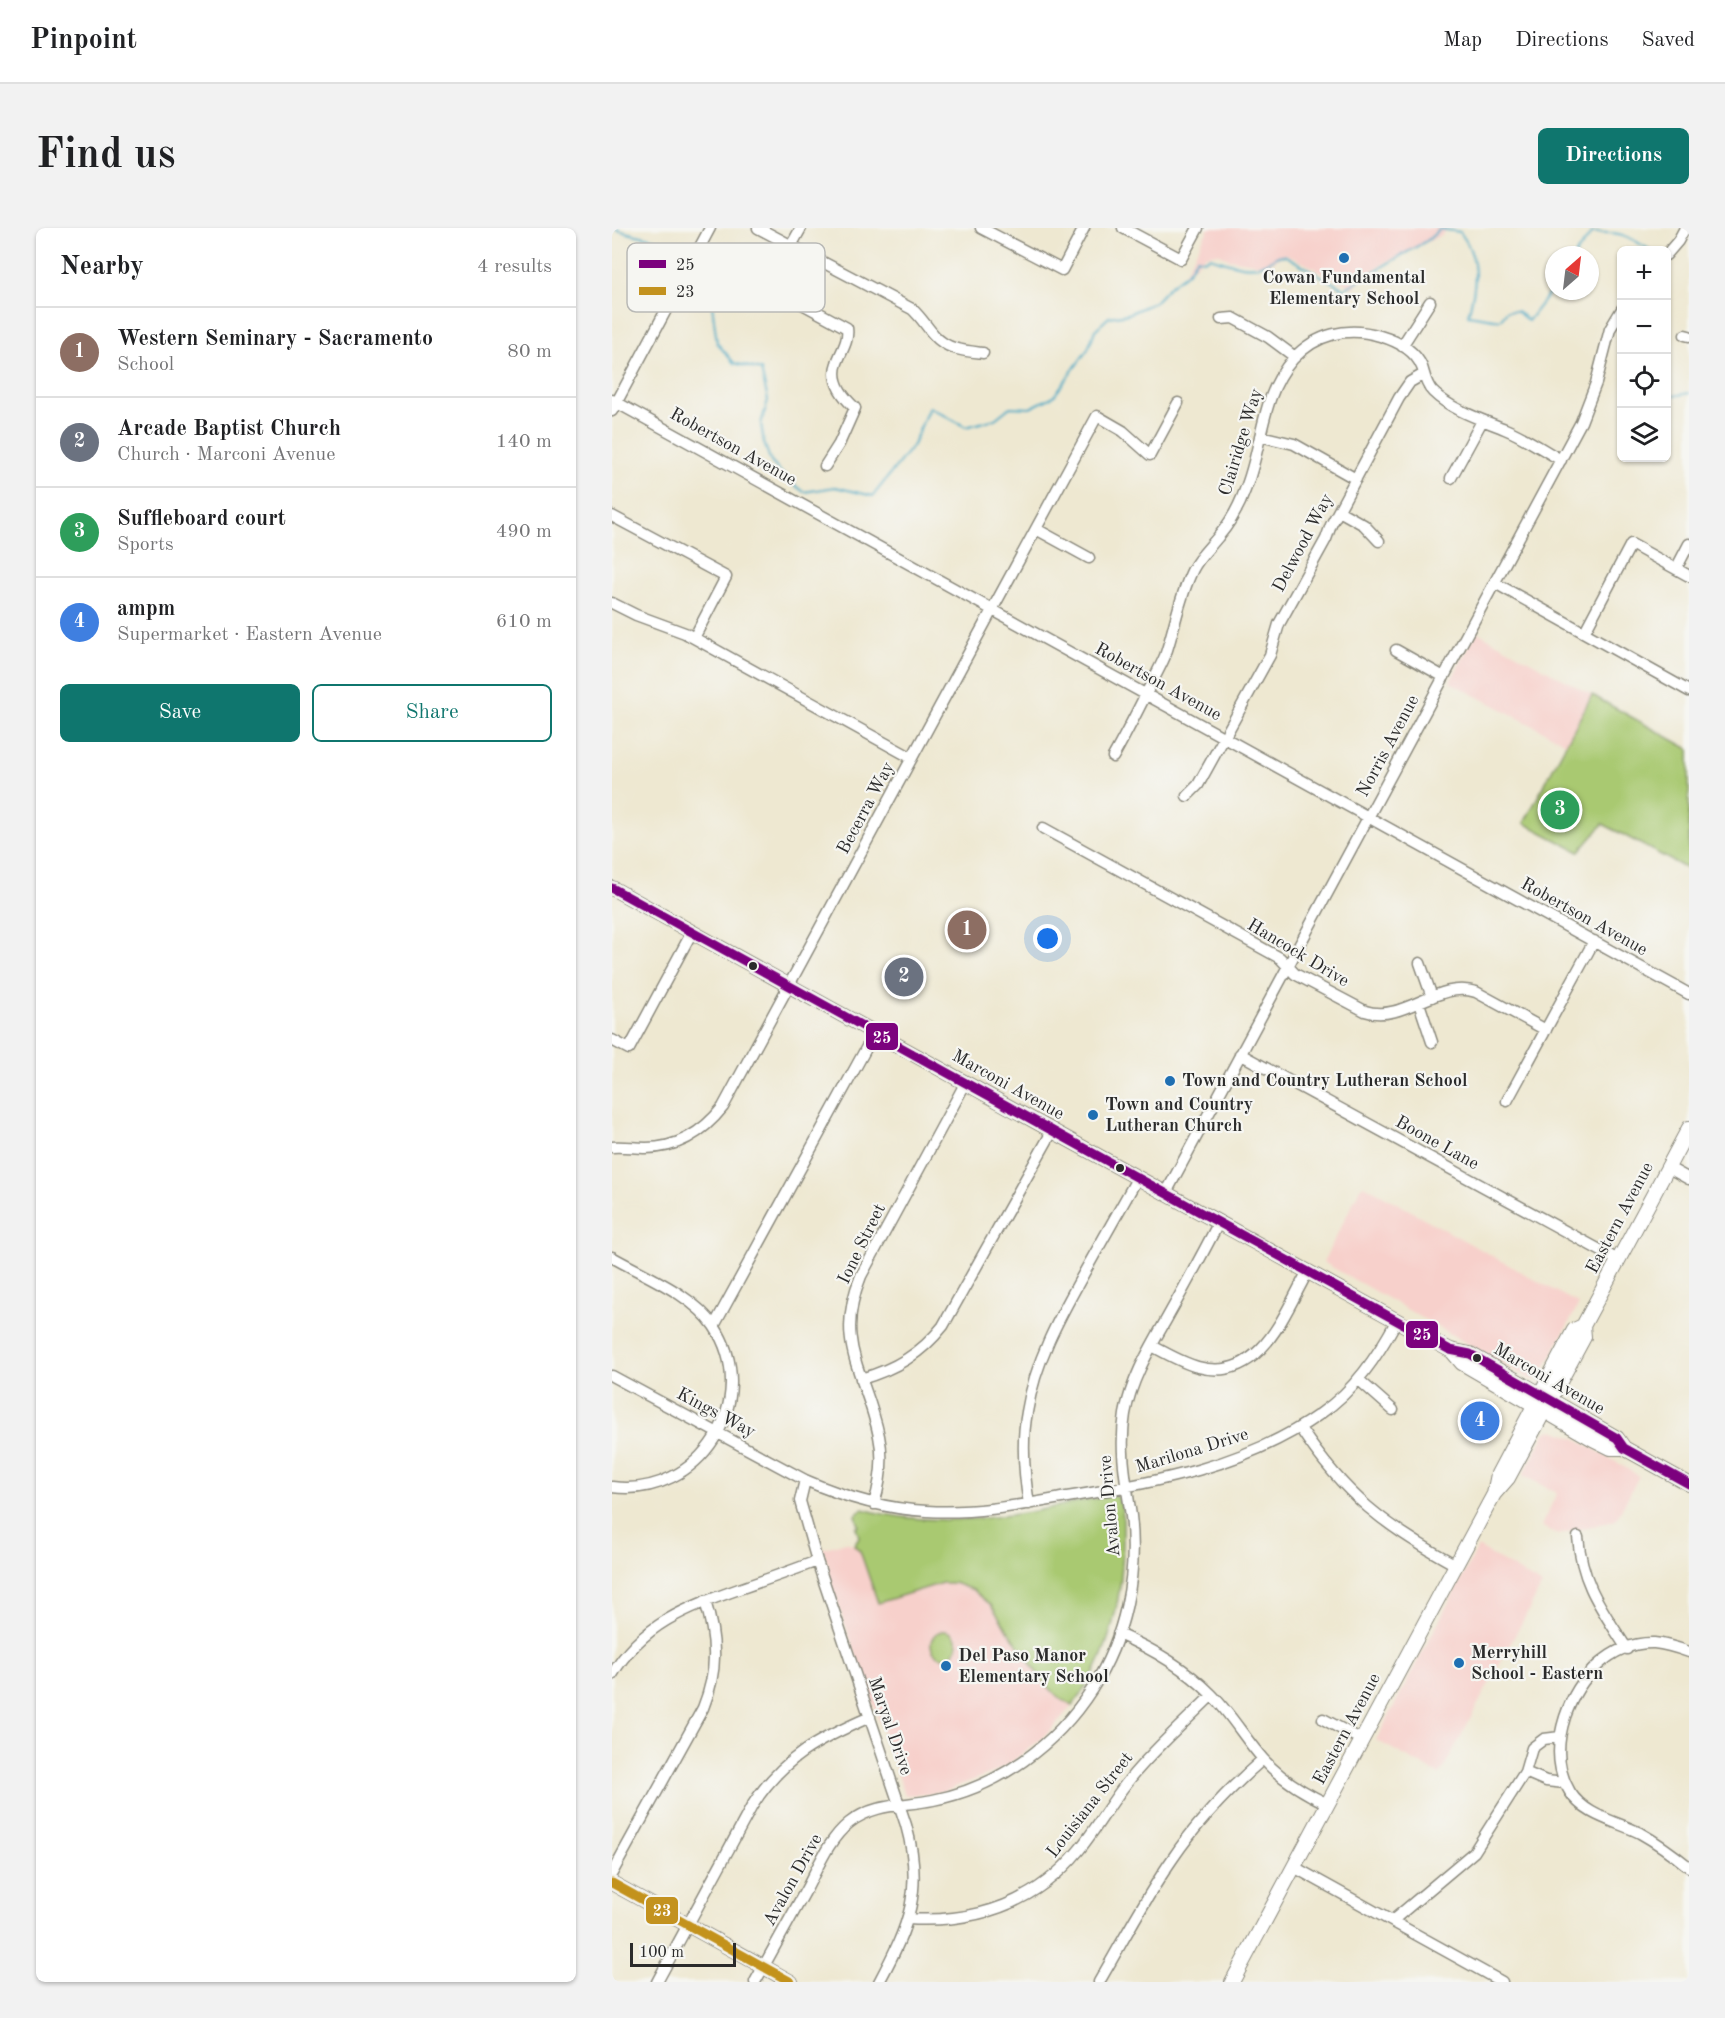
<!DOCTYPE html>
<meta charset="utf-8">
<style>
body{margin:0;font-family:"Old Standard TT",serif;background:#f2f2f2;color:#202124}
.controls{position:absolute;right:18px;top:18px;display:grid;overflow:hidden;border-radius:9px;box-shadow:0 2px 4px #0004}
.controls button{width:54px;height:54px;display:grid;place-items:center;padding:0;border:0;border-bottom:2px solid #e0e0e0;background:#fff;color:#202124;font:30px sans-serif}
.compass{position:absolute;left:933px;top:18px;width:54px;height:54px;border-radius:50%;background:#fff;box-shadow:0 2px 4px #0004;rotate:28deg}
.scale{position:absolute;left:18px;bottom:15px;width:106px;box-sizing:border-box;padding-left:6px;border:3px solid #2b2b2b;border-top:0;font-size:16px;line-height:21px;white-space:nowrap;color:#2b2b2b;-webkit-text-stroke:4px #f6f6f2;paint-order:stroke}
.you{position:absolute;left:436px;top:711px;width:21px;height:21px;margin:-15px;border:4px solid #fff;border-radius:50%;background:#1a73e8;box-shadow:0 0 0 9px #1a73e833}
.badge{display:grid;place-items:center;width:39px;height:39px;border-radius:50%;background:#0f766e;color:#fff;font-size:20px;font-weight:700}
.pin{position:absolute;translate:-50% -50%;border:3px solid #fff;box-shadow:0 2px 6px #0006}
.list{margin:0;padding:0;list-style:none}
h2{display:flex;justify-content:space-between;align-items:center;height:78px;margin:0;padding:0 24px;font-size:26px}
h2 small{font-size:20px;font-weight:400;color:#757577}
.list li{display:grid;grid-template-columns:39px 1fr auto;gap:18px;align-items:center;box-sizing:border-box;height:90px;padding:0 24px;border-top:2px solid #e0e0e0}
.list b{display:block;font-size:22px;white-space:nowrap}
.list p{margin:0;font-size:20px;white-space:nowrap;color:#757577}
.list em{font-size:20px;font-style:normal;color:#757577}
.actions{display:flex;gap:12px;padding:18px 24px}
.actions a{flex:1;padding:14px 0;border:2px solid #0f766e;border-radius:9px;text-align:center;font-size:21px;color:#0f766e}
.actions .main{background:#0f766e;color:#fff}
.icon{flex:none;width:33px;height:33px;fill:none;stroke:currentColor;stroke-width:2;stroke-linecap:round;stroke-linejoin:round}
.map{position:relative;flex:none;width:1077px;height:1754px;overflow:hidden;border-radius:9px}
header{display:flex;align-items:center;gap:36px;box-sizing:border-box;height:84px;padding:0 30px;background:#fff;border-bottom:2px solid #e0e0e0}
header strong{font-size:28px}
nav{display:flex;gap:33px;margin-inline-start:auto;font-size:21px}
.intro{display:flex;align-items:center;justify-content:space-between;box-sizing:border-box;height:144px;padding:0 36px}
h1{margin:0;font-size:42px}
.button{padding:15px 27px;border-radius:9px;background:#0f766e;color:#fff;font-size:21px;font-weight:700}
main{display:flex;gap:36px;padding:0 36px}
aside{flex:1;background:#fff;border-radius:9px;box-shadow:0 2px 4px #0004}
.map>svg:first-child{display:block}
.built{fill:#f7d0cb}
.green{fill:#a9c971;stroke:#6a7a4e;stroke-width:1.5}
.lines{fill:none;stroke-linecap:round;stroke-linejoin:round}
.stream{stroke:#46a8c5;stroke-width:2}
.minor-casing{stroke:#8c8a7e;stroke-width:13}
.major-casing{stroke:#8c8a7e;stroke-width:16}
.minor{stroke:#fff;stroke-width:10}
.major{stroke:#fff;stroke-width:14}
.bus-1-casing{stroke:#f6f6f2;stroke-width:14}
.bus-2-casing{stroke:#f6f6f2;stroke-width:14}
.bus-1{stroke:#7c027e;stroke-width:9}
.bus-2{stroke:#c3921f;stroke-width:9}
.poi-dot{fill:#1f6fb2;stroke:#f6f6f2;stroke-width:2}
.bus-dot{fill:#2b2b2b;stroke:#f6f6f2;stroke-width:2}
.labels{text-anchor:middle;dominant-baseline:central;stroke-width:4.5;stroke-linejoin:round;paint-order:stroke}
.poi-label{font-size:18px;font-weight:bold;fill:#2b2b2b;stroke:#f6f6f2;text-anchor:start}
.street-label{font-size:18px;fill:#2b2b2b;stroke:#f6f6f2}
.key{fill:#f6f6f2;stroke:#b9b9b6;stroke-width:1.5}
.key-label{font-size:16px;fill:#2b2b2b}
.line-badge{stroke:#f6f6f2;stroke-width:2}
.badge-label{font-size:16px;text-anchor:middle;font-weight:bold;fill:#fff}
</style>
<header>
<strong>Pinpoint</strong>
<nav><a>Map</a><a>Directions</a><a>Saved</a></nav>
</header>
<div class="intro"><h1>Find us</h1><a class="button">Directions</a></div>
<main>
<aside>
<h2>Nearby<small>4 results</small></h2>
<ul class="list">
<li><span class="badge" style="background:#8d6e63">1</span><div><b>Western Seminary - Sacramento</b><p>School</p></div><em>80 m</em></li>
<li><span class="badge" style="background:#6b7280">2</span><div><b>Arcade Baptist Church</b><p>Church · Marconi Avenue</p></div><em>140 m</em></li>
<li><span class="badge" style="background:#2e9e5b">3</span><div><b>Suffleboard court</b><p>Sports</p></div><em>490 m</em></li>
<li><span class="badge" style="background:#3f7fe0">4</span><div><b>ampm</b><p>Supermarket · Eastern Avenue</p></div><em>610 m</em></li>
</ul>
<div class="actions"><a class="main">Save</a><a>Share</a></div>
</aside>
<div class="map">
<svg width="1077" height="1754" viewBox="0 0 1077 1754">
<rect width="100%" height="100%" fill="#f6f6f2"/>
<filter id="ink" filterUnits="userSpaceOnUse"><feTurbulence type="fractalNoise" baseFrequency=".0167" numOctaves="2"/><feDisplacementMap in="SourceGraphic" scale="12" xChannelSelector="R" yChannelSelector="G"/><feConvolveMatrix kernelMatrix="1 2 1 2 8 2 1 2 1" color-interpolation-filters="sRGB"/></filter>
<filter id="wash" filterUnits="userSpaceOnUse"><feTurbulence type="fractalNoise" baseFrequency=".008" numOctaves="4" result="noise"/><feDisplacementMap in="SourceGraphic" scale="24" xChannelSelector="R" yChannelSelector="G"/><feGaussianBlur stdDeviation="1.35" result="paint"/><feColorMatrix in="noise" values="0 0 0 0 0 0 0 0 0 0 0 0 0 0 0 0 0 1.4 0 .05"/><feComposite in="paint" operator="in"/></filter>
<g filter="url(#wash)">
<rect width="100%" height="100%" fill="#eee8d1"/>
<path class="built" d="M597 0H834L830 7 776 33 756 45 742 60 674 26 655 37 617 31 606 25 594 27 571 48Z
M865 404 980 467 954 515 838 454Z
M752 957 967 1076 928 1149 920 1152 711 1034 749 959Z
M941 1202 967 1212 1027 1248 1004 1292 946 1307 929 1298 945 1265 911 1247 934 1204Z
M234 1314 244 1318 248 1323 266 1374 330 1355 348 1357 368 1366 379 1378 429 1451 447 1470 460 1478 432 1509 397 1536 380 1545 335 1562 317 1566 293 1567 214 1342 217 1339 210 1321Z
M866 1319 930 1357 828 1547 764 1512Z"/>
<path class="green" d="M980 467 1077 521V642L991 596 967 624 912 595Z
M505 1268C512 1276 511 1294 511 1304 512 1365 499 1430 460 1478L447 1470 429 1451 379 1377 361 1362 342 1355H330L266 1375 248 1323 242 1317 247 1309 244 1299 247 1298 244 1287 250 1281C307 1297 366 1293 424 1283 450 1278 478 1269 505 1268Z
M319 1416a13 13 0 1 1 26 0a13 13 0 1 1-26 0Z"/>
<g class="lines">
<path class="stream" d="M1 0C27 12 61 6 77 34
M963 27 980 5C1010 4 1013 6 1038 22
M81 41 100 77 105 115 122 135 149 142 156 172 149 196 152 215 159 234 177 253 192 264 223 259 261 268 301 217 317 179 354 199 383 191 398 179 418 180 442 168 476 121 483 102 497 89 516 86 543 74 559 57 575 45 585 30 592 32 597 29C616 34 635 44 654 35 661 32 664 27 672 27L732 61 816 12 828 1 848 4C868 30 865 57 856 87L888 92 895 83H905L916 93 942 59
M1054 46 1056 42
M1010 103V108
M1054 167 1056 169 1077 165"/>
</g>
</g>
<g filter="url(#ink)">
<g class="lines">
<defs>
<path id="minor" d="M146 0 300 81C309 89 314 98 322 107 335 122 353 123 371 125
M369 0 450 42 472 0
M511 0 569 31 586 0
M179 18 189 0
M87 20 235 100C237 114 229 123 225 135 218 153 231 169 243 180L227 216 213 238
M1054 27 1066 13 1073 0
M609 91 621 90 656 109 683 129
M1073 107 1077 108
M790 118 818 74
M0 172 1077 766
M0 183 98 0
M648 208 682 216 744 251
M839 250 870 193
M727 283 752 297 767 313
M0 288 114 349 82 410
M424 301 477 330
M1064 341 1077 316
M883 355 1077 463
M0 375 24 387 73 405 300 530
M973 403 1019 316 1077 348
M784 422 832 449
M501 529C513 508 524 486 535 464 541 452 548 440 553 428 563 399 567 369 581 341 587 329 597 320 606 309 618 295 627 279 633 262 651 219 648 168 681 131 704 106 735 98 768 108 785 113 803 122 810 139 813 148 814 157 821 164 839 182 871 192 893 201 913 209 931 222 949 232
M575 568 586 557 658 427 667 396 714 311 719 297 787 170 798 154 812 146
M431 600 668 730 683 746 753 783C791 796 826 751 864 764L934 802
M808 735 820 769
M807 775 820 814
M0 812 17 821 80 704
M628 826 1006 1032
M895 873 982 713
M0 919C11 918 22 920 34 920 66 920 92 903 111 879L485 188 511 203 538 227 566 175
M1055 939 1077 951
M554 965 969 194 984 155 998 101 1010 81
M0 1029C33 1048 80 1066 102 1098 151 1172 87 1271 0 1259
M102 1098 263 804
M540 1118C554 1125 570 1135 586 1139 648 1156 672 1086 696 1043
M0 1148 193 1252C232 1269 273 1281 315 1283 363 1286 409 1277 455 1269 542 1255 635 1238 708 1186 743 1162 765 1129 785 1092
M249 1151C283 1141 309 1126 331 1098L441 902
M747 1152 781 1182
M688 1200C732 1267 774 1299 844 1337
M193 1252 188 1273 205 1333 294 1597C312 1661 297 1698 267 1754
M262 1276C269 1253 272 1231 267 1208 254 1145 221 1116 249 1048L354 854
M417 1276C412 1246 409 1215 415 1184 423 1133 447 1090 472 1045 490 1013 508 981 526 949
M966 1309C970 1357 990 1381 1015 1421
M506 1406C541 1421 572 1439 599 1466 619 1486 633 1511 651 1531 669 1551 692 1565 716 1576
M1077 1424C1066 1420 1054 1416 1042 1415 997 1414 966 1451 953 1489 945 1514 944 1541 958 1564 973 1588 1004 1593 1028 1605 1046 1615 1061 1626 1077 1639
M0 1447C30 1396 74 1380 127 1361 153 1352 179 1343 205 1333
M711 1491 750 1512
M913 1544 934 1553 953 1555
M682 1639 890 1754
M0 1645 91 1480C106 1443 105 1411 93 1373
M296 1691C363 1695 423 1676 467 1622 485 1600 499 1574 517 1552 542 1521 572 1495 600 1467
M780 1693 862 1624 913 1544 920 1520 932 1511 948 1509
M45 1754 140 1578C170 1530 207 1511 258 1489
M143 1754C160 1723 178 1691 195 1660 207 1637 217 1611 237 1595 262 1575 292 1578 321 1572 387 1559 444 1517 480 1461 513 1410 526 1347 519 1288 514 1253 507 1221 513 1186 519 1152 537 1122 554 1092 572 1060 590 1027 607 994
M487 1754C511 1713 533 1670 561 1630 586 1593 617 1561 651 1531"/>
<path id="major" d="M0 660 838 1122 858 1126 1005 1210 1012 1220 1077 1256
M839 1122 850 1135 981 1211 999 1220H1012
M882 1266 886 1246 962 1102 971 1098
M0 1655 179 1754
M620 1754 882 1266 896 1250 972 1109 971 1098 1077 900"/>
</defs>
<use href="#minor" class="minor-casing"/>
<use href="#major" class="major-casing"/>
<use href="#minor" class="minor"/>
<use href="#major" class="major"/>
<defs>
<path id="bus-1" d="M0 660 838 1122 858 1126 1005 1210 1012 1220 1077 1256"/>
<path id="bus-2" d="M0 1655 179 1754"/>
</defs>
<use href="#bus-1" class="bus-1-casing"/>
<use href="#bus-2" class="bus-2-casing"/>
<use href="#bus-1" class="bus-1"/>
<use href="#bus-2" class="bus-2"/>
</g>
</g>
<g class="poi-dot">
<circle cx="732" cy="30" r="6"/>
<circle cx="558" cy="853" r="6"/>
<circle cx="481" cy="887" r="6"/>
<circle cx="847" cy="1435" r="6"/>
<circle cx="334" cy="1438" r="6"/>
</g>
<g class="bus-dot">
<circle cx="141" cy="738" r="5"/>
<circle cx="508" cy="940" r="5"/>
<circle cx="865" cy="1130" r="5"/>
</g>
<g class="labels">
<g class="poi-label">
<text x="732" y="50" text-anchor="middle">Cowan Fundamental<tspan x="732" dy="21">Elementary School</tspan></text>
<text x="570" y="853">Town and Country Lutheran School</text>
<text x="493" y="877">Town and Country<tspan x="493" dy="21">Lutheran Church</tspan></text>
<text x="859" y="1425">Merryhill<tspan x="859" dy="21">School - Eastern</tspan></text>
<text x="346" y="1428">Del Paso Manor<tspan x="346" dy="21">Elementary School</tspan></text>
</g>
<g class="street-label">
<text transform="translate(629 214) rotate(-73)">Clairidge Way</text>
<text transform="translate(121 219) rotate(29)">Robertson Avenue</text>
<text transform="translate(691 315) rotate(-62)">Delwood Way</text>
<text transform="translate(546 454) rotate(29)">Robertson Avenue</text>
<text transform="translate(776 518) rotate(-62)">Norris Avenue</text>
<text transform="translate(254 580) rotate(-62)">Becerra Way</text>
<text transform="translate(972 689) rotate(29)">Robertson Avenue</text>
<text transform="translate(686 725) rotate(31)">Hancock Drive</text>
<text transform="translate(396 857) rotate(29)">Marconi Avenue</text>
<text transform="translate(825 915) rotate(29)">Boone Lane</text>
<text transform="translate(1008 990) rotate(-62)">Eastern Avenue</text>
<text transform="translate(250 1016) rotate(-64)">Ione Street</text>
<text transform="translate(937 1151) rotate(30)">Marconi Avenue</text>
<text transform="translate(104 1185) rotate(28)">Kings Way</text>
<text transform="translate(580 1223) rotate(-17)">Marilona Drive</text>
<text transform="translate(498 1278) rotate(-95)">Avalon Drive</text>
<text transform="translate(278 1498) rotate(71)">Maryal Drive</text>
<text transform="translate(735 1501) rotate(-62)">Eastern Avenue</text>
<text transform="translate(478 1577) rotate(-52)">Louisiana Street</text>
<text transform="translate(181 1652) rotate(-61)">Avalon Drive</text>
</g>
</g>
<rect x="15" y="15" width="198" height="69" rx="9" class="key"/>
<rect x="27" y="32" width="27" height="8" fill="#7c027e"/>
<rect x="27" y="59" width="27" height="8" fill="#c3921f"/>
<g class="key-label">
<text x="64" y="42">25</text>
<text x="64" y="69">23</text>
</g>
<g class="line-badge">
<rect x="253" y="794" width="34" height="29" rx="6" fill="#7c027e"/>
<rect x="793" y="1092" width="34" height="29" rx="6" fill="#7c027e"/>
<rect x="33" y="1668" width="34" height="29" rx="6" fill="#c3921f"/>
</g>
<g class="badge-label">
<text x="270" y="815">25</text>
<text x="810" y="1112">25</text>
<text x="50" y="1688">23</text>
</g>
</svg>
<div class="controls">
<button>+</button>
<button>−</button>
<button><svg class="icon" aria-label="locate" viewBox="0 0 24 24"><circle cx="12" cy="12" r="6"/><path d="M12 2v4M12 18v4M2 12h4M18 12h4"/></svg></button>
<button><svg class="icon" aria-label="layers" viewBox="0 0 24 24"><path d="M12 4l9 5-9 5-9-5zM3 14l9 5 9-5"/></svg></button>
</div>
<svg class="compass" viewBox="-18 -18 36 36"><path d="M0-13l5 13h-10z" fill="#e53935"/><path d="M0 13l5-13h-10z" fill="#757577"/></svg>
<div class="scale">100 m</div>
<div class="you"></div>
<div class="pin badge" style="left:355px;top:702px;background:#8d6e63">1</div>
<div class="pin badge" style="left:292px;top:749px;background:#6b7280">2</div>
<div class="pin badge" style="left:948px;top:582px;background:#2e9e5b">3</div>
<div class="pin badge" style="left:868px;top:1193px;background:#3f7fe0">4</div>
</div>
</main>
